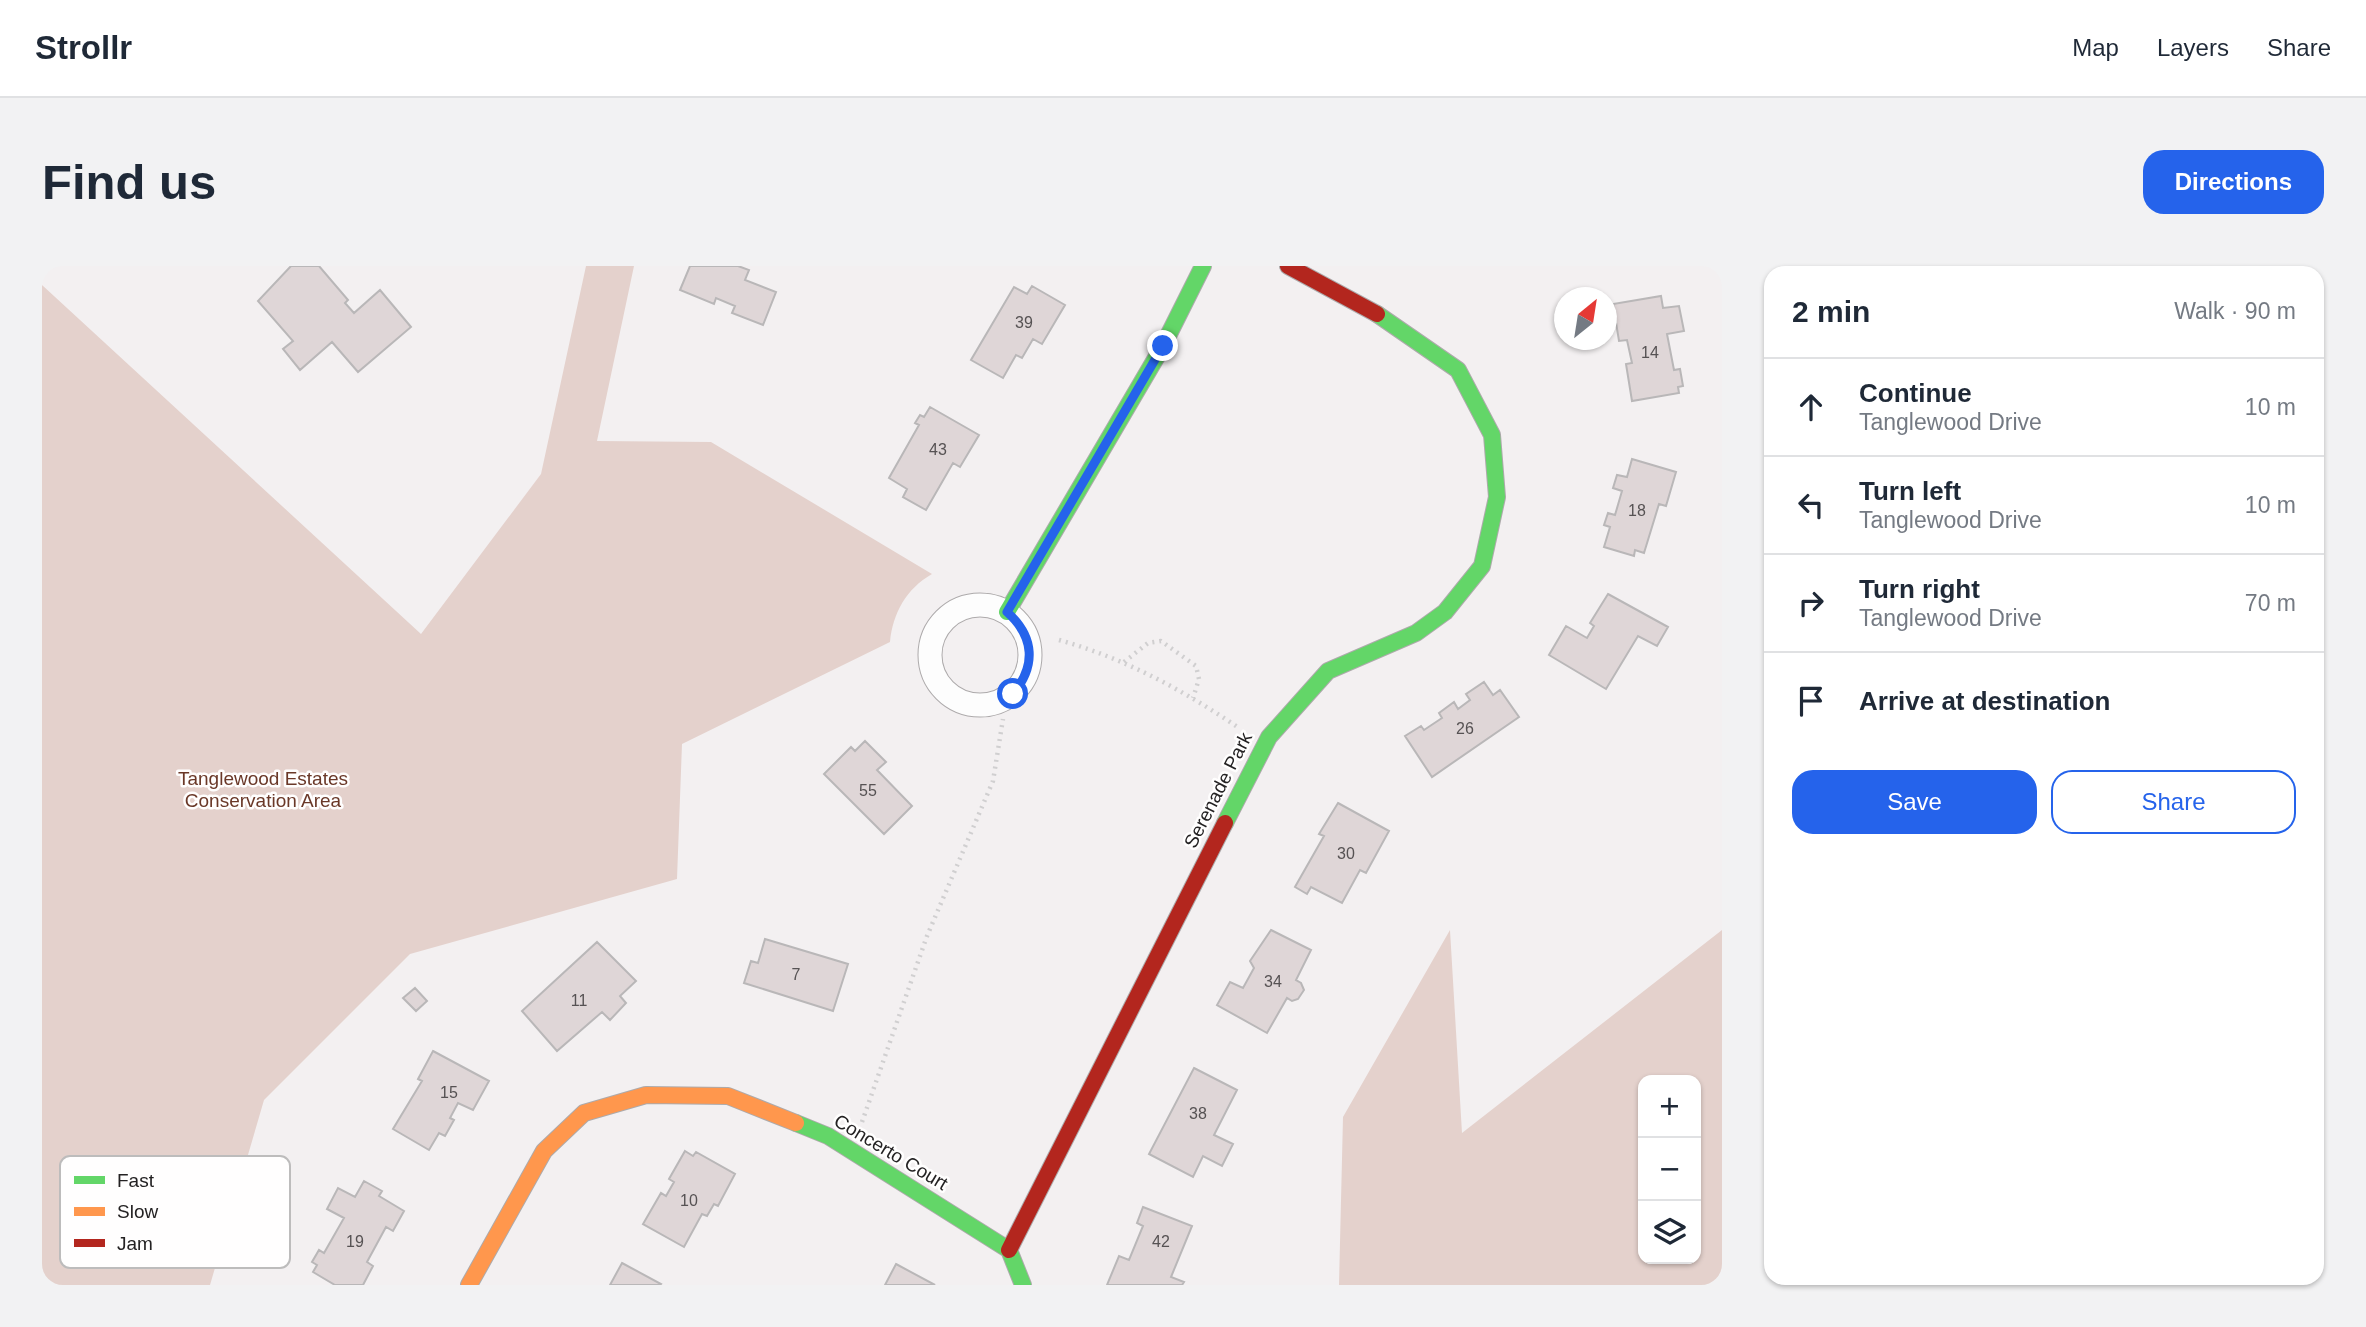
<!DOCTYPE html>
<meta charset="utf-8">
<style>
body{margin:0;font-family:Helvetica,sans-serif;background:#f2f2f3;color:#1f2937}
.controls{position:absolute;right:21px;bottom:21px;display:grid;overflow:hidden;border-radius:14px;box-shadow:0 2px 5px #0004}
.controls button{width:63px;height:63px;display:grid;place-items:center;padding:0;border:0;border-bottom:2px solid #e0e1e3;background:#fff;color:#1f2937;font:35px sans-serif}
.compass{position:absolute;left:1512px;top:21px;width:63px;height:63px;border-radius:50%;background:#fff;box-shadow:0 2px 5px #0004;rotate:30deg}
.stop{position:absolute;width:21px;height:21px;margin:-16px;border:5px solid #2563eb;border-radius:50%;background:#fff}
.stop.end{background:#2563eb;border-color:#fff;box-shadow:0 2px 7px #0008}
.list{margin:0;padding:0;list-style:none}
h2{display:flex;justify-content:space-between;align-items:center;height:91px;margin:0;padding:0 28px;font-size:30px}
h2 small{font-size:23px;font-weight:400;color:#747a83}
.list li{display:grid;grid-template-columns:46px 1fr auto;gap:21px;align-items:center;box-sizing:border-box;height:98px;padding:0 28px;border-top:2px solid #e0e1e3}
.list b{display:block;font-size:26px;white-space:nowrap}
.list p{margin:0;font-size:23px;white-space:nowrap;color:#747a83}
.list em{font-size:23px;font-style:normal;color:#747a83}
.actions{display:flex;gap:14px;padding:21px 28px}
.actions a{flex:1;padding:16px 0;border:2px solid #2563eb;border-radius:21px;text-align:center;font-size:24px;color:#2563eb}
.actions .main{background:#2563eb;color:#fff}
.icon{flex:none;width:38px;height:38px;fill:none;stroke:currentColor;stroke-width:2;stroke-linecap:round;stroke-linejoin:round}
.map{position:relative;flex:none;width:1680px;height:1019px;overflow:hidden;border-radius:21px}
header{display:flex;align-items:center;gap:42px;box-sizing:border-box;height:98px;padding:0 35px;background:#fff;border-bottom:2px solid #e0e1e3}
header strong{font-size:33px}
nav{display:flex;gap:38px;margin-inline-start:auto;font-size:24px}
.intro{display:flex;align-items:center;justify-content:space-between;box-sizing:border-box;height:168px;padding:0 42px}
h1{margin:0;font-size:49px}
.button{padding:18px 32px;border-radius:21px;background:#2563eb;color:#fff;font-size:24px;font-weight:700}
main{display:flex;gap:42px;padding:0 42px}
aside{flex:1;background:#fff;border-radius:21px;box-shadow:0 2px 5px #0004}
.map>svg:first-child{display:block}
.green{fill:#e4d1cc;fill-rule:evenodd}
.building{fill:#dfd6d7;stroke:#b9b7b8;stroke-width:2}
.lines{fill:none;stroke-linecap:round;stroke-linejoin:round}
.street-casing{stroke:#adaaab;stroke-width:25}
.fast-casing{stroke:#adaaab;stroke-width:18}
.slow-casing{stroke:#adaaab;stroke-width:18}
.jam-casing{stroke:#adaaab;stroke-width:18}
.path{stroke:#d0cfd0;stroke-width:4.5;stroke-dasharray:2 5;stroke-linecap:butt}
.street{stroke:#fdfdfd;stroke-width:23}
.fast{stroke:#63d668;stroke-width:16}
.slow{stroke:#ff974d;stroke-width:16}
.jam{stroke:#b3261e;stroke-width:16}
.route{stroke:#2563eb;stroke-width:9}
.labels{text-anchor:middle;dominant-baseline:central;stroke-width:5;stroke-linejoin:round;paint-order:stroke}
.number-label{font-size:16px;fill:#565253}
.park-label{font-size:19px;fill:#6a3828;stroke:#fffefe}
.street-label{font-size:19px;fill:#242223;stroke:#fffefe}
.key{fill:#fffefe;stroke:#bdbcbc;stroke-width:2}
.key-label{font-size:19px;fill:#242223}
</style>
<header>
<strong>Strollr</strong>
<nav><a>Map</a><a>Layers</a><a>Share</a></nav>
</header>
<div class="intro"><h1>Find us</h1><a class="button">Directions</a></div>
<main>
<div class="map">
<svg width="1680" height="1019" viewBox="0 0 1680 1019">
<rect width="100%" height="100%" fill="#f3f0f1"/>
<path class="green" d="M544 0H592L555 175 669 176 890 308C864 323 851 347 848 376L640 478 635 613 368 688 222 834 168 1019H0V19L379 368 499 208Z
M1408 664 1420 867 1680 664V1019H1297L1301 851ZM1601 814H1654V993H1601Z"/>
<path class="building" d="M249 0H277L306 34 303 37 312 47 338 24 369 61 316 106 290 76 258 104 241 83 251 75 216 35Z
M648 0H696L707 4 703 14 734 26 721 59 690 47 693 40 674 32 672 38 638 24Z
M990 20 1023 39 1000 78 991 73 980 92 974 89 961 112 929 94 972 21 985 28Z
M1619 30 1621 42 1637 40 1642 65 1625 68 1632 104 1638 103 1641 120 1636 121 1637 127 1590 135 1584 98 1590 97 1585 74 1577 75 1571 38Z
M888 141 937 169 918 201 911 197 884 244 861 231 865 223 847 212 877 159 873 157 878 149 882 151Z
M1590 193 1634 206 1624 240 1617 238 1602 287 1593 284 1592 290 1562 281 1568 261 1562 259 1566 247 1573 249 1580 225 1571 222 1575 209 1585 211Z
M1566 328 1626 361 1615 380 1596 370 1564 423 1507 389 1524 360 1545 372 1552 360 1548 357Z
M1442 416 1451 429 1458 424 1477 451 1390 511 1363 470 1379 460 1382 464 1400 452 1397 447 1412 436 1416 443 1428 434 1424 428Z
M823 475 844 496 835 504 870 540 842 568 782 508 809 481 813 485Z
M1296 537 1347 565 1324 607 1318 604 1300 637 1269 621 1265 628 1253 621 1282 570 1277 568Z
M1229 664 1269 684 1254 714 1259 717 1262 724 1256 733 1250 735 1245 732 1225 767 1175 739 1188 716 1201 722 1212 702 1208 695Z
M723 673 806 698 791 745 702 717 709 695 716 697Z
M555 676 594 715 578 730 584 737 568 754 560 746 515 785 480 745Z
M373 722 385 735 374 745 361 732Z
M391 785 447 815 431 844 416 837 408 852 412 854 403 870 397 867 387 884 351 863 380 815 376 813Z
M1152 802 1195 824 1172 869 1191 878 1180 900 1161 890 1151 911 1107 888Z
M643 885 651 890 654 886 693 908 676 940 672 938 665 950 660 948 642 981 601 958 619 927 624 930 632 916 627 913Z
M322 915 340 925 337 930 362 945 351 965 344 961 325 996 331 1000 321 1019H293L271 1006 275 999 270 996 277 984 282 987 302 952 285 943 296 922 313 931Z
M1101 941 1150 960 1129 1011 1142 1016 1140 1019H1065L1077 990 1087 994 1101 960 1095 957Z
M580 997 619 1018 618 1019H568Z
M854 998 893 1019H843Z"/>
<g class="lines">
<defs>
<path id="street" d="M888 389a50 50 0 1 1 100 0a50 50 0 1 1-100 0Z"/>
<path id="fast" d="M965 346 1121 80 1161 0
M1183 557 1227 471 1286 405 1374 367 1403 346 1440 300 1455 231 1450 169 1416 104 1335 48
M754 857 786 870 967 984 981 1019"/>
<path id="slow" d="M427 1019 502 885 542 847 604 829 686 830 754 857"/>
<path id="jam" d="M1246 0 1335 48
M967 984 1183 557"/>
</defs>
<use href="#street" class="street-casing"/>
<use href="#fast" class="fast-casing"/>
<use href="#slow" class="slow-casing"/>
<use href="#jam" class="jam-casing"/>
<path class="path" d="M1017 374C1082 392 1141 424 1197 462
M1082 396 1106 377 1119 375 1154 400 1157 413 1151 432
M820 856 885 670 951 515 961 453"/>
<use href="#street" class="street"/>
<use href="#fast" class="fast"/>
<use href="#slow" class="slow"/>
<use href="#jam" class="jam"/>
</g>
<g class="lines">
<path class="route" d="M971 428C994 400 993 371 965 346L1121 80"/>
</g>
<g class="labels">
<g class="number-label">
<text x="982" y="56">39</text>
<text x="1608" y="86">14</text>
<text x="896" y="183">43</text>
<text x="1595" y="244">18</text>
<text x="1423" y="462">26</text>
<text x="826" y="524">55</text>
<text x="1304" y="587">30</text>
<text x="754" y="708">7</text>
<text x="1231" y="715">34</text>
<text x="537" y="734">11</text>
<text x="407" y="826">15</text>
<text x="1156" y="847">38</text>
<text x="647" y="934">10</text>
<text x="313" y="975">19</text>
<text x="1119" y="975">42</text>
</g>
<g class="park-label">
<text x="221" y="512">Tanglewood Estates<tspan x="221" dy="22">Conservation Area</tspan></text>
</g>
<g class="street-label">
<text transform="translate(1176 524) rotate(-63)">Serenade Park</text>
<text transform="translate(849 886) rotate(31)">Concerto Court</text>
</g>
</g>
<rect x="18" y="890" width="230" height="112" rx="10" class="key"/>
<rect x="32" y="910" width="31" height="8" fill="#63d668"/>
<rect x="32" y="941" width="31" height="9" fill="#ff974d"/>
<rect x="32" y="973" width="31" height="8" fill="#b3261e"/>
<g class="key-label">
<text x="75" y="921">Fast</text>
<text x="75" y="952">Slow</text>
<text x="75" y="984">Jam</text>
</g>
</svg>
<div class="controls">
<button>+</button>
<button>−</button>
<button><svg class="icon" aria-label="layers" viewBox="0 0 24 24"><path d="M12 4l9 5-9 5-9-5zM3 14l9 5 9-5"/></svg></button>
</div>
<svg class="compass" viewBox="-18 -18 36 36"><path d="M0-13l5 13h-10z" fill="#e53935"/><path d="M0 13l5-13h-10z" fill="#747a83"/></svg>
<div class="stop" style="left:971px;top:428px"></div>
<div class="stop end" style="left:1121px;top:80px"></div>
</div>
<aside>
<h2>2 min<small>Walk · 90 m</small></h2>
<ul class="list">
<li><svg class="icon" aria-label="ahead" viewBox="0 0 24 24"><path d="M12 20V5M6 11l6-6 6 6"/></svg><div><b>Continue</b><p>Tanglewood Drive</p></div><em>10 m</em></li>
<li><svg class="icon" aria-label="left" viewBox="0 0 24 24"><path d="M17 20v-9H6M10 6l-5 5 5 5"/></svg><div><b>Turn left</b><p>Tanglewood Drive</p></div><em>10 m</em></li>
<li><svg class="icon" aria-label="right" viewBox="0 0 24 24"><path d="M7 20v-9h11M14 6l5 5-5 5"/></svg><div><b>Turn right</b><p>Tanglewood Drive</p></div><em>70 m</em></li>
<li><svg class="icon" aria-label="arrive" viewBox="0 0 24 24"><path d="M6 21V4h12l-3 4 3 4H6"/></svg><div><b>Arrive at destination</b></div></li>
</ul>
<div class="actions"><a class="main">Save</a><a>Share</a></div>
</aside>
</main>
